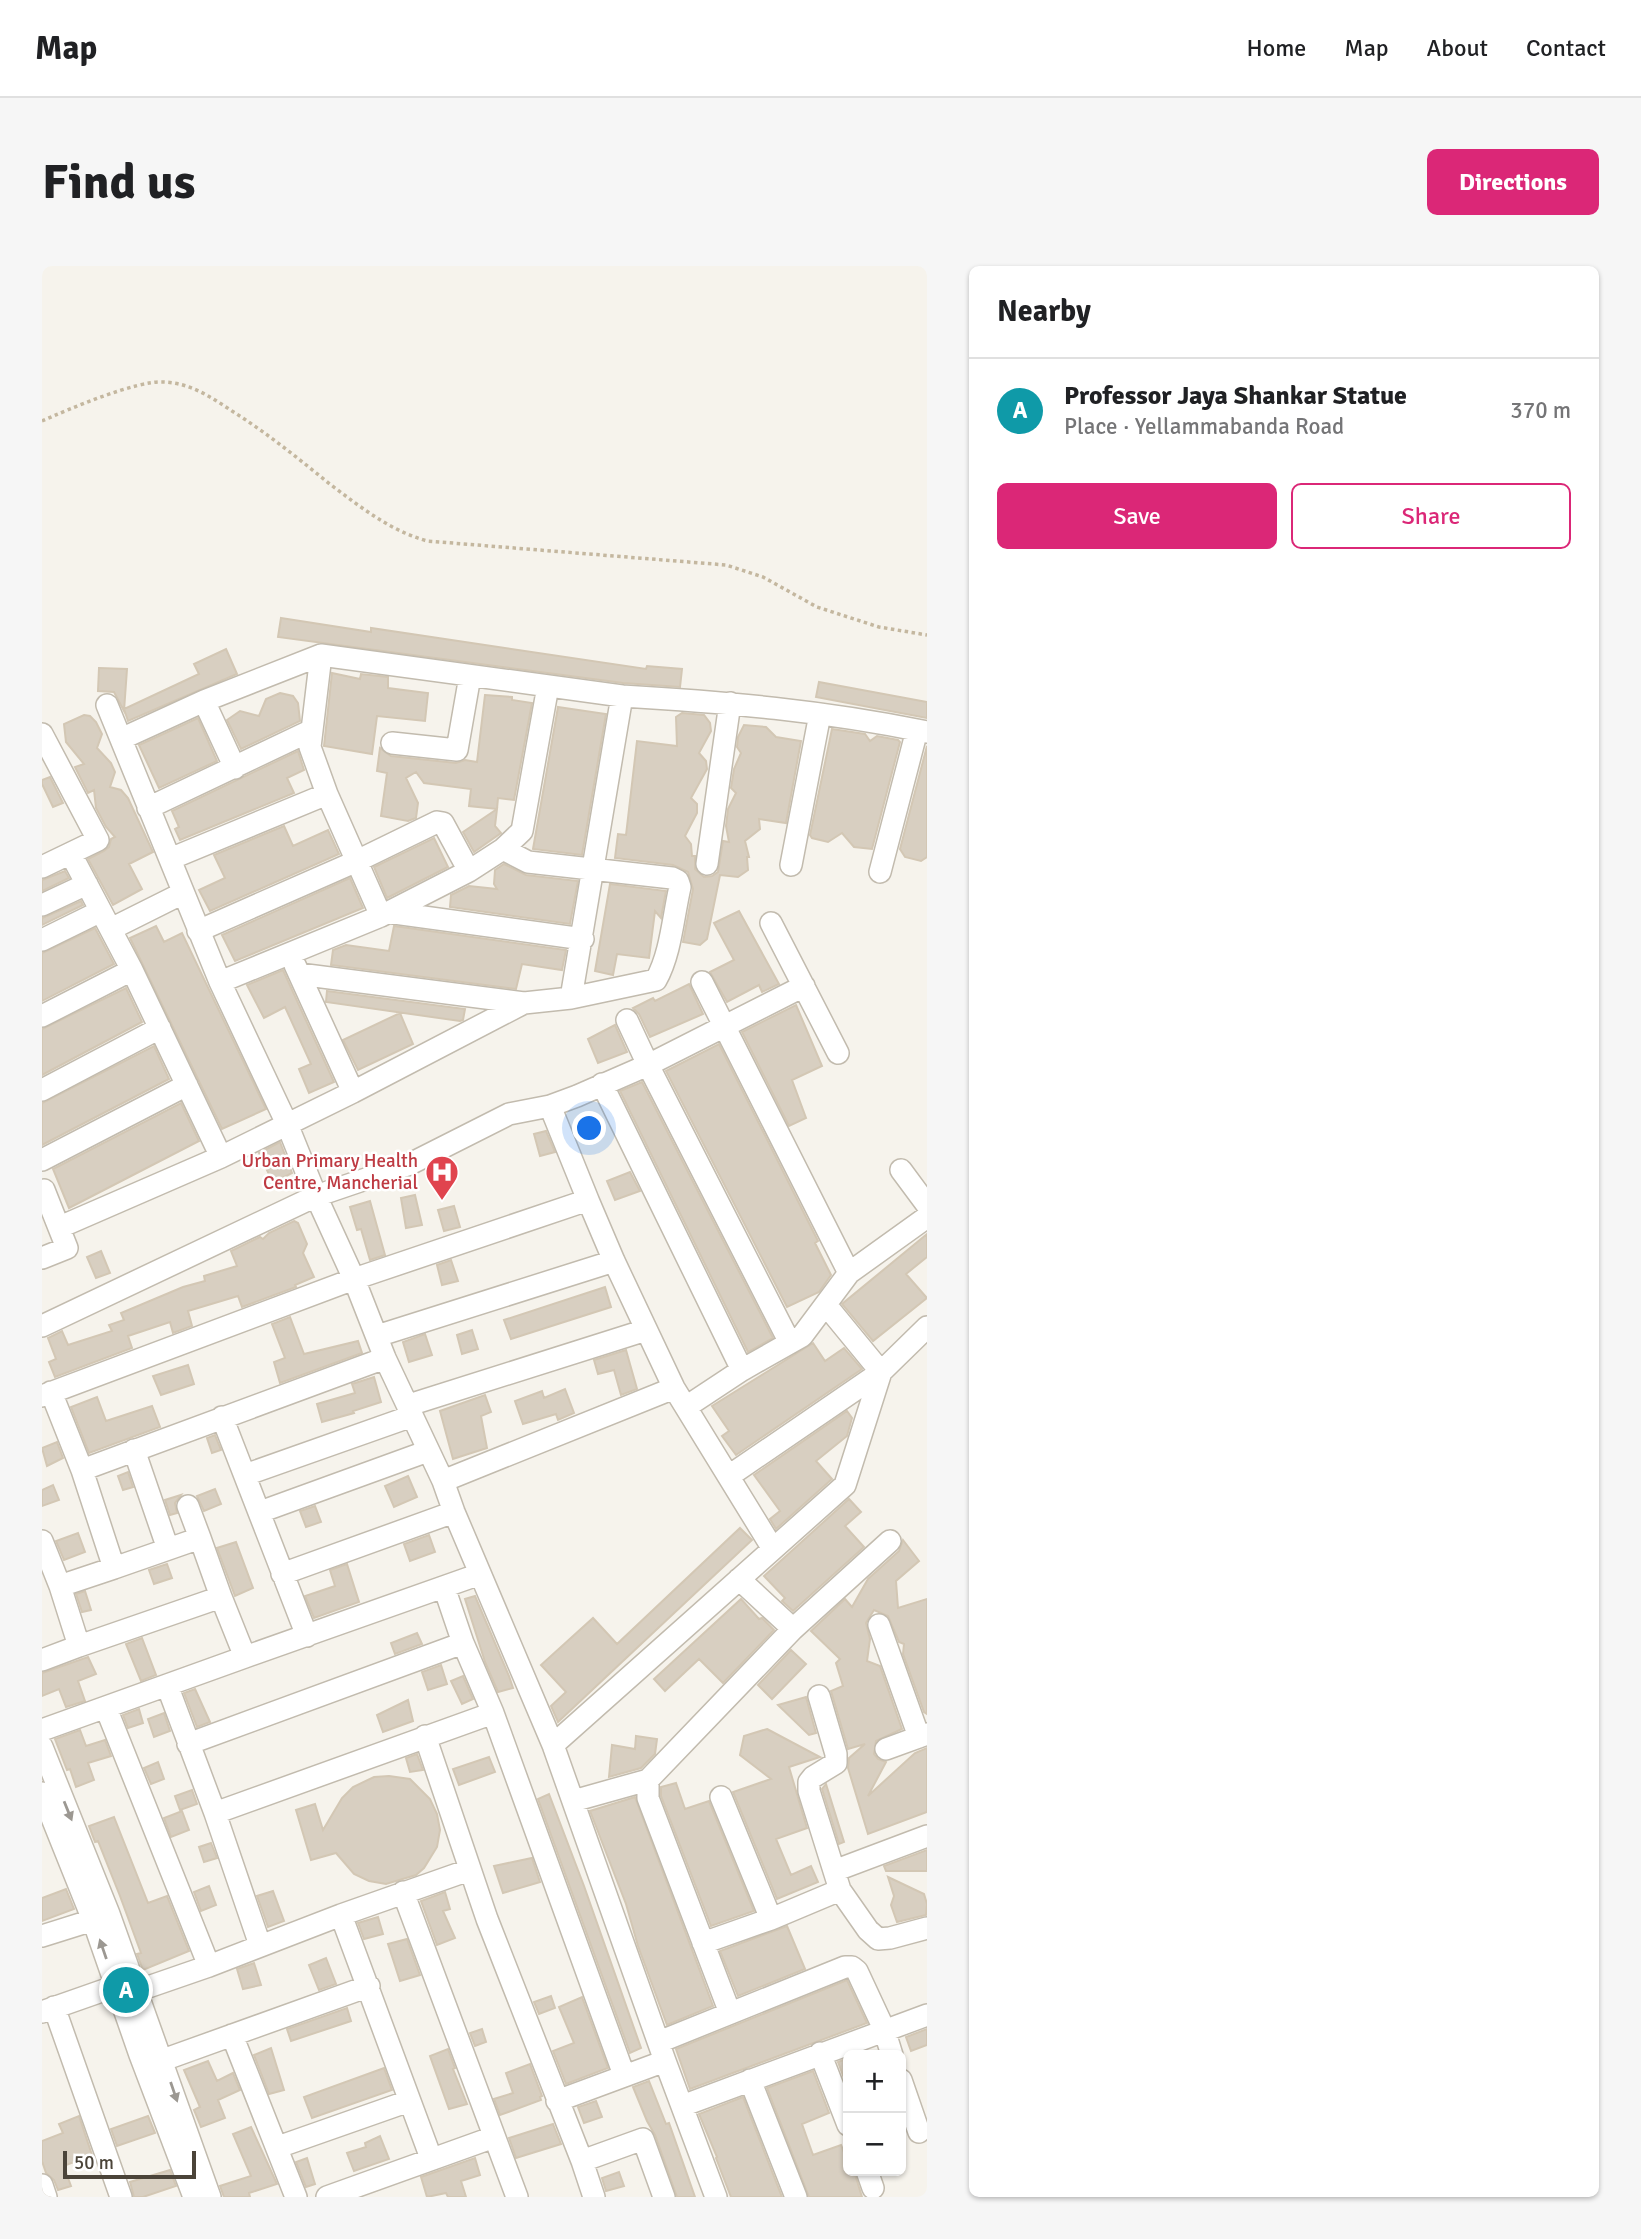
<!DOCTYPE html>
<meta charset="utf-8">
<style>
body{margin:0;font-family:Signika,sans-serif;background:#f6f6f6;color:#202124}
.controls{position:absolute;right:21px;bottom:21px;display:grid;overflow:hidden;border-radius:10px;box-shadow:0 2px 5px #0004}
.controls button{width:63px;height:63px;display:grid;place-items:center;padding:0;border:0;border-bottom:2px solid #e0e0e0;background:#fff;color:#202124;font:35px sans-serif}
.scale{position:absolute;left:21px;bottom:18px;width:133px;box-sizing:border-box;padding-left:7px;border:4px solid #4b4439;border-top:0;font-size:19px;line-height:24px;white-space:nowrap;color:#4b4439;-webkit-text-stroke:5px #fff;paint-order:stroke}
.you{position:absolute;left:548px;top:863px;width:24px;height:24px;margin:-18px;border:5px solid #fff;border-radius:50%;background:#1a73e8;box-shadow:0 0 0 10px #1a73e833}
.badge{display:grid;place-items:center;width:46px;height:46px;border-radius:50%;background:#db2777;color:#fff;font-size:23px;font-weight:700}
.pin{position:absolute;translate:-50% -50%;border:4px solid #fff;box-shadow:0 2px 7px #0006}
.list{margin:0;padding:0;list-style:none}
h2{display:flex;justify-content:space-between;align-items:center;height:91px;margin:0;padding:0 28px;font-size:30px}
h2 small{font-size:23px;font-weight:400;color:#757577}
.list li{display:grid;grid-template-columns:46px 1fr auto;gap:21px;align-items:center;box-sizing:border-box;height:105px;padding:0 28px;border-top:2px solid #e0e0e0}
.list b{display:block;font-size:26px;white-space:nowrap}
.list p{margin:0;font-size:23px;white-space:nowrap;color:#757577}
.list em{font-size:23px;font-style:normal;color:#757577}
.actions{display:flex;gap:14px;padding:21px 28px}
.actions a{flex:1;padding:16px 0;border:2px solid #db2777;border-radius:10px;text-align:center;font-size:24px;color:#db2777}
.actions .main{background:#db2777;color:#fff}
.map{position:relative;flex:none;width:885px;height:1931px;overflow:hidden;border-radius:10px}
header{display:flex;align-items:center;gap:42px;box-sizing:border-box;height:98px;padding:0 35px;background:#fff;border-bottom:2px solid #e0e0e0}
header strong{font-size:33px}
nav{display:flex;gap:38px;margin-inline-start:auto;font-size:24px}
.intro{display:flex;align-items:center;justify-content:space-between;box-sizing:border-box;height:168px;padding:0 42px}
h1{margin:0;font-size:49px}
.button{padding:18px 32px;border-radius:10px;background:#db2777;color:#fff;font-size:24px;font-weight:700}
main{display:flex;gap:42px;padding:0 42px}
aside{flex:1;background:#fff;border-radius:10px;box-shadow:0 2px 5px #0004}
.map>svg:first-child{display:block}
.building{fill:#d8cfc1;stroke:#d3c7b4;stroke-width:2}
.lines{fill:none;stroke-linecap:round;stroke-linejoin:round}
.minor-casing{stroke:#c2bbae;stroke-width:24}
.path{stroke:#c4b79f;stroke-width:3.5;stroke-dasharray:3.5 3.5;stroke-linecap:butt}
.minor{stroke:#fff;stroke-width:21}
.oneway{fill:#9c9892}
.labels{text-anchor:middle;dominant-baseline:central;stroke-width:5;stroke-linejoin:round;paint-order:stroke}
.health-label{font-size:19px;fill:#be3a42;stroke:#fff;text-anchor:end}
</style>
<header>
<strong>Map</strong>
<nav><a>Home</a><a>Map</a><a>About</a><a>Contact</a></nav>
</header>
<div class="intro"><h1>Find us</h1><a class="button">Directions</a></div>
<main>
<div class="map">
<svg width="885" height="1931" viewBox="0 0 885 1931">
<rect width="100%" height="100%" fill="#f6f3ec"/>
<path class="building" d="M239 352 329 366V362L604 403 605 400 640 403 638 421 581 417 236 371Z
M184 383 195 408 86 455 82 443 157 408 152 398Z
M57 402 85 403 82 445 72 426 56 425Z
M290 407 318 413 319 408 346 411V422L386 427 383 455 335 450 330 488 282 480Z
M777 416 885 436V452L774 431Z
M238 427 251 430 256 437 258 455 199 483 185 454 198 445 217 450 224 433Z
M443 429 470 431V434L490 437 472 534 456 532 455 543 427 540 429 523 382 517 374 506 364 512 376 537 374 552 366 555 339 550 345 507 335 505 338 482 349 490 414 497 423 494 435 496Z
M516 441 564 448 540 589 491 583Z
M640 447 662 449 668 457 669 465 657 487 664 495 665 503 649 532 655 538V547L643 570 649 578 650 590H653V603L662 611 670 610 676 606 681 575 687 576 684 560 686 543 694 527 689 522 692 503 699 487 695 481 696 471 702 459 724 461 734 471 759 475 744 557 717 553 718 563 703 575 707 591H705L706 604 696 611 678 609 665 673 658 679 641 676 651 623 646 606 631 599 573 592 576 568 584 569 595 475 635 480 634 451Z
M42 449 48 450 54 456 60 468 55 482 69 497 73 506 68 521 79 524 86 532 111 586 87 598 100 623 71 639 46 593 62 585 67 581 69 573 73 571 64 561 54 542 52 524 46 527 33 501 42 498 24 476 22 458Z
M156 452 175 495 117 522 97 479Z
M790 463 823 468 828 475 835 470 856 474 858 476 830 583 812 581 800 567 786 576 770 572 768 569Z
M885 480V591L879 595 863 591 858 583Z
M256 485 262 504 245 512 252 527 138 574 133 563 137 561 130 545Z
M8 511 21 537 11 541 0 518V514Z
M455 543 453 560 459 567 432 586 421 566Z
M242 560 251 580 286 564 297 588 168 645 157 624 183 612 172 589Z
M392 572 406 601 345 632 332 601Z
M462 598 484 609 536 615 528 658 408 641 409 629 427 620 455 623 452 618 453 604Z
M23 605 27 612 0 625V614Z
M308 612 321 642 193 695 180 669Z
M568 618 624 625 619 652 613 645 607 692 575 688 571 709 553 705Z
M39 635 41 639 0 659V652Z
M697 645 737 718 720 726 717 719 685 736 668 706 692 694 672 657Z
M114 660 122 676 140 667 224 843 180 863 88 672Z
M352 660 524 684 520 704 480 698 474 723 289 699 291 684 304 679 347 685Z
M53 662 72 698 0 735V687Z
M241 704 292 816 267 827 257 803 269 798 243 741 222 752 205 719Z
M647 718 661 748 608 771 597 748 591 742 611 732 613 735Z
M84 722 100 756 0 809V763Z
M285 725 423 743 421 754 418 755 284 736Z
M754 739 780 800 750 814 764 852 747 860 700 766Z
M358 747 371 778 316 804 301 774Z
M573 759 585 786 556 797 546 773Z
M677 778 776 975 773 977 789 1009 777 1026 745 1041 624 805Z
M112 780 127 813 0 879V837Z
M600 816 731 1072 706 1086 578 825Z
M139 837 157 875 27 942 11 903Z
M504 865 513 886 498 890 492 868Z
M238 876 250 907 231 917 217 887Z
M588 906 598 925 573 934 565 915Z
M373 929 380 959 364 962 359 932Z
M328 935 343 989 328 994 319 963 315 964 308 941Z
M412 940 418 961 402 965 396 944Z
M252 955 256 957 265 978 261 987 272 1011 253 1019 254 1021 200 1041 196 1030 146 1045 150 1060 131 1067 128 1056 86 1070 90 1082 13 1111 7 1096 14 1093 6 1072 20 1065 26 1079 70 1065 67 1059 82 1054 79 1047 141 1021 163 1015 162 1010 195 1000 189 985 218 971 221 973 227 967Z
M885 968V991L864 1008 885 1032 831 1075 800 1038Z
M59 985 68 1007 54 1012 45 991Z
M409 994 416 1015 400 1019 395 999Z
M563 1021 569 1041 469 1073 462 1054Z
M248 1051 262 1088 316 1075 320 1087 238 1117 232 1096 243 1092 230 1058Z
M430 1064 436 1083 420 1088 415 1069Z
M383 1068 390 1089 367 1096 361 1076Z
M771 1077 783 1095 802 1082 820 1103 694 1189 680 1170 687 1165 670 1140Z
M584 1084 595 1123 579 1129 572 1104 556 1108 552 1094Z
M146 1099 152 1118 119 1129 111 1110Z
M332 1111 339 1136 311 1145 312 1147 280 1156 275 1138 313 1127 310 1118Z
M523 1123 532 1147 516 1154 514 1148 481 1158 473 1135 500 1125 502 1132Z
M443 1129 449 1146 439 1150 445 1182 411 1193 398 1145Z
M55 1131 64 1155 110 1140 118 1161 47 1187 29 1141Z
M805 1145 810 1152 805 1170 774 1195 790 1213 734 1263 728 1253 738 1245 712 1209Z
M173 1169 179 1184 170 1187 165 1172Z
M15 1176 21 1192 5 1200 0 1182Z
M86 1206 91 1221 81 1224 76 1210Z
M366 1210 375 1231 352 1241 343 1220Z
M11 1219 17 1234 0 1240V1224Z
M173 1223 179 1238 162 1245 155 1230Z
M139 1229 133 1237 135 1247 128 1249 123 1234Z
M807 1233 819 1246 803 1260 822 1281 751 1345 740 1335 743 1332 722 1310Z
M273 1240 279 1256 264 1261 258 1245Z
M698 1262 710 1274 516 1456 509 1440 524 1426 499 1399 551 1352 575 1378Z
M36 1267 43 1286 22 1294 14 1275Z
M387 1269 393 1286 368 1295 362 1278Z
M861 1274 877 1295 854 1315 856 1342 885 1333V1448L882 1446 861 1388 862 1378 857 1376 846 1350 832 1344 824 1357 828 1373 825 1395 838 1400 860 1463 834 1475 832 1488 836 1493 844 1496 826 1530 873 1487 885 1482V1546L826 1568 806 1502 807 1492 823 1478 806 1483 789 1425 801 1420 794 1397 798 1393 769 1365 803 1333 810 1341 826 1313 857 1285Z
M194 1276 211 1322 193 1330 175 1282Z
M125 1298 130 1312 112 1318 107 1304Z
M305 1298 317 1336 272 1352 263 1330 293 1320 288 1304Z
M43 1325 49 1344 40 1346 34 1328Z
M433 1330 467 1410 471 1422 456 1426 443 1396 423 1333Z
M699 1333 717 1353 720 1352 732 1364 681 1417 657 1393 623 1425 612 1413Z
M375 1367 380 1378 353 1388 349 1377Z
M100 1372 114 1409 99 1415 84 1378Z
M749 1384 764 1398 730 1433 716 1419Z
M46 1391 54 1408 36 1415 43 1435 24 1441 17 1423 0 1430V1407Z
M399 1399 405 1418 386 1424 380 1406Z
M421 1410 431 1433 420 1438 409 1415Z
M153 1423 168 1456 155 1461 142 1427Z
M764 1431 774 1467 767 1469 736 1439Z
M366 1434 371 1455 341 1466 335 1449Z
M97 1443 101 1457 86 1462 81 1449Z
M122 1447 128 1465 112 1471 106 1453Z
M725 1463 778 1491 747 1501 765 1562 734 1573 749 1609 769 1600 776 1616 735 1633 691 1526 729 1513 698 1489 702 1470Z
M38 1464 44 1480 63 1474 69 1490 46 1497 52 1514 34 1521 28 1503 25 1504 13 1473Z
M594 1470 615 1473 613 1488 599 1502 567 1511 570 1479 593 1483Z
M375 1488 381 1504 368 1506 364 1492Z
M447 1491 453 1506 417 1519 411 1503Z
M116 1496 122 1513 109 1518 102 1502Z
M347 1510 368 1513 388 1533 395 1548 398 1564 395 1581 382 1602 374 1609 344 1618 327 1615 312 1608 294 1587 269 1594 254 1544 273 1538 281 1564 300 1532 311 1521 332 1511Z
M634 1517 643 1543 667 1535 712 1645 669 1660 619 1530V1521Z
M784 1518 802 1576 797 1578 780 1523Z
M150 1524 155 1538 138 1544 133 1530Z
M507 1528 542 1620 599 1782 588 1787 496 1533Z
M593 1531 671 1740 625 1759 596 1680 584 1638 548 1545Z
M140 1545 147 1564 129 1571 122 1552Z
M72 1551 106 1637 125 1630 147 1685 101 1704 95 1688 99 1687 78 1630 56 1575 53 1576 47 1560Z
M169 1577 175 1592 162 1596 157 1581Z
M885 1584V1605H844L842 1600Z
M490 1592 498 1616 461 1627 452 1600Z
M846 1611 882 1628 885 1638 884 1649 855 1656 849 1639 852 1630Z
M167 1620 174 1639 159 1645 152 1626Z
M24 1623 32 1643 0 1655V1632Z
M231 1625 242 1655 226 1661 215 1630Z
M403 1626 408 1643 401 1645 413 1672 395 1679 379 1635Z
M336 1651 341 1668 322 1673 316 1657Z
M745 1660 763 1703 696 1730 678 1685Z
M365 1673 378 1709 358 1715 346 1678Z
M284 1692 294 1718 277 1724 267 1699Z
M212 1697 219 1719 201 1723 195 1703Z
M805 1714 825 1757 648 1823 634 1783Z
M509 1730 513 1742 497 1748 492 1736Z
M540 1731 566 1802 524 1818 511 1785 532 1777 517 1741Z
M305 1742 309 1755 249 1775 245 1763Z
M440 1763 444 1776 433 1780 428 1767Z
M885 1763V1779L869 1785 864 1771Z
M229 1782 242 1824 227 1828 212 1789Z
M406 1783 413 1802 411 1803 425 1838 407 1843 388 1790Z
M806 1792V1823L796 1796Z
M166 1795 175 1815 191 1807 198 1824 176 1834 183 1852 159 1861 152 1844 158 1841 142 1804Z
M488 1798 500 1830 498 1831 499 1834 458 1849 452 1833 471 1827 464 1807Z
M342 1802 350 1824 270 1852 262 1831Z
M771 1805 787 1847 760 1858 771 1889 799 1879 806 1896V1905H812L820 1931H767L725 1822Z
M607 1815 624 1858 627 1857 653 1931H635L613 1869 605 1855 591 1821Z
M701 1831 740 1931H689L674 1892 675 1891 657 1848Z
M554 1835 560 1851 542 1857 536 1841Z
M37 1850 50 1889 24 1899 22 1901 29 1920 16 1924 12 1914 4 1907 0 1895V1875L21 1867 17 1858Z
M106 1850 113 1867 75 1880 69 1863Z
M511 1858 519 1878 474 1892 467 1872Z
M209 1861 235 1918 207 1927 208 1931H182L178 1920 209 1910 191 1868Z
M338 1870 347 1893 312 1905 305 1887 324 1881 323 1877Z
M265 1892 273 1918 264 1921 254 1896Z
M433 1892 438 1909 419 1915 424 1931H406L404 1927 385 1931 379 1911Z
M128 1904 134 1920 101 1931H92L88 1916Z
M577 1906 582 1920 564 1925 560 1912Z"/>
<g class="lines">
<defs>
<path id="minor" d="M580 430C683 436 784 445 885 466
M162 435 193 502
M65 439 178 716 245 858 274 930 312 1013 546 934 572 995 632 1122 731 1283
M0 468 56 574 0 601
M79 473 162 435 279 389 580 430 529 732
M350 477 415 484 428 410
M106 542 270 464
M31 588V592L90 704 179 891
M128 593 285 528
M665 598 688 437
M749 599 778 448
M427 605 461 583 480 565 506 420
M838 606 875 464
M0 639 45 618
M345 646 541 673
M729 657 796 787
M69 663 141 627
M156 665 315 595 395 556 401 557 427 605 339 650
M0 674 59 645
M253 699 311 826
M257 708 482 737
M178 716 339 650 285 528 268 481 279 389
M660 716 807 1007
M0 750 90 704
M585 754 606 799 748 1077
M560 818 700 1104
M0 824 118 762
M508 840 546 934
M0 894 145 819
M859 904 885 939
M18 961 179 891 311 826 482 737 529 732 614 714C629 687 631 651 638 621L636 615 630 612 486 596 461 583
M0 992 25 982 2 924
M0 1060 274 930 368 898 467 848 508 840 535 830 606 799 762 720
M335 1070 572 995
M9 1126 40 1204 72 1302 158 1272 179 1331
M0 1130 312 1013 343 1092 401 1215 412 1246 511 1479 623 1795 674 1931
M367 1139 604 1064
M644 1141 700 1104 760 1070 807 1007 885 951
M180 1151 265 1370
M92 1184 126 1283
M40 1204 343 1092
M203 1209 370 1150
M687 1210 839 1106 784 1039
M401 1215 632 1122
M146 1240 158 1272
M218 1246 386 1185
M0 1275 18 1320 37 1380 179 1331 203 1391 438 1308
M240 1308 412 1246
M697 1313 751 1363 848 1275
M18 1320 72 1302
M402 1321 421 1377
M837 1359 877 1471
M0 1394 37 1380
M125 1419 173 1547 218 1679
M64 1442 167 1700 299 1649 427 1604
M0 1464 203 1391
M383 1470 445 1653 540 1895 552 1931
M146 1478 421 1377 451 1447 582 1809
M511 1479 803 1219 839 1106 885 1061
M0 1481 67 1648 168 1931
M844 1483 885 1468
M0 1527 51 1654 98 1789 152 1931
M679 1531 729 1653
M531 1535 606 1514
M173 1547 451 1447
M792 1605 885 1570
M798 1624 826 1664 836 1673 848 1672 885 1662
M361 1626 475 1931
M299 1649 389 1892
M0 1670 51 1654
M661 1677 729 1653 798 1624 767 1525V1516L771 1511 794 1497V1488L777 1430
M83 1729 167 1700
M12 1741 79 1931
M0 1746 74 1720
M688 1747 606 1532V1514L751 1363
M190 1769 254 1931
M617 1776 803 1701H810L815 1705 842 1763 850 1789
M778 1787 806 1859
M121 1794 327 1720
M708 1814 754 1931
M859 1814 877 1866
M515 1835 623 1795
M640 1840 885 1749
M236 1881 367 1835
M540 1895 601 1873 622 1931
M825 1905 831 1922
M0 1919 4 1931
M285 1931 452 1871"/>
</defs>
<use href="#minor" class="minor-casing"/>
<path class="path" d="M0 155C27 143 95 114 122 116 148 117 169 131 190 145 225 167 257 193 289 219 320 242 347 264 385 275L684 299 721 311 775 341 837 361 885 369"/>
<use href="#minor" class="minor"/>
</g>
<defs><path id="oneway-solid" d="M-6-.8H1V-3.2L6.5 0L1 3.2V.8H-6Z" transform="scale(1.75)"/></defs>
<g class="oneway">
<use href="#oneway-solid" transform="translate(26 1545) rotate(68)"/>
<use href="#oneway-solid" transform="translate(61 1683) rotate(-109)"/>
<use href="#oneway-solid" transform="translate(132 1826) rotate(71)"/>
</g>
<defs>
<symbol id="hospital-pin" viewBox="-11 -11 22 30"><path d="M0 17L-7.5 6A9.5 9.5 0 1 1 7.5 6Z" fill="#e0444e" stroke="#fff"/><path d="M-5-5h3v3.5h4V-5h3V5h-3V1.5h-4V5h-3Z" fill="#fff"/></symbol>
</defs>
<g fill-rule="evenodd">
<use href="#hospital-pin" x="381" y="887" width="38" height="52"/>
</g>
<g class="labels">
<g class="health-label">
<text x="376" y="895">Urban Primary Health<tspan x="376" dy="22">Centre, Mancherial</tspan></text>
</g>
</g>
</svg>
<div class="controls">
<button>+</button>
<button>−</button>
</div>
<div class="scale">50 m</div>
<div class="you"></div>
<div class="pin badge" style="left:84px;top:1724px;background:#0f9aa8">A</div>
</div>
<aside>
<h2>Nearby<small></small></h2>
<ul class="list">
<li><span class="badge" style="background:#0f9aa8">A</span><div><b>Professor Jaya Shankar Statue</b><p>Place · Yellammabanda Road</p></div><em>370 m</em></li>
</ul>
<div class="actions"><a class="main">Save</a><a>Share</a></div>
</aside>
</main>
